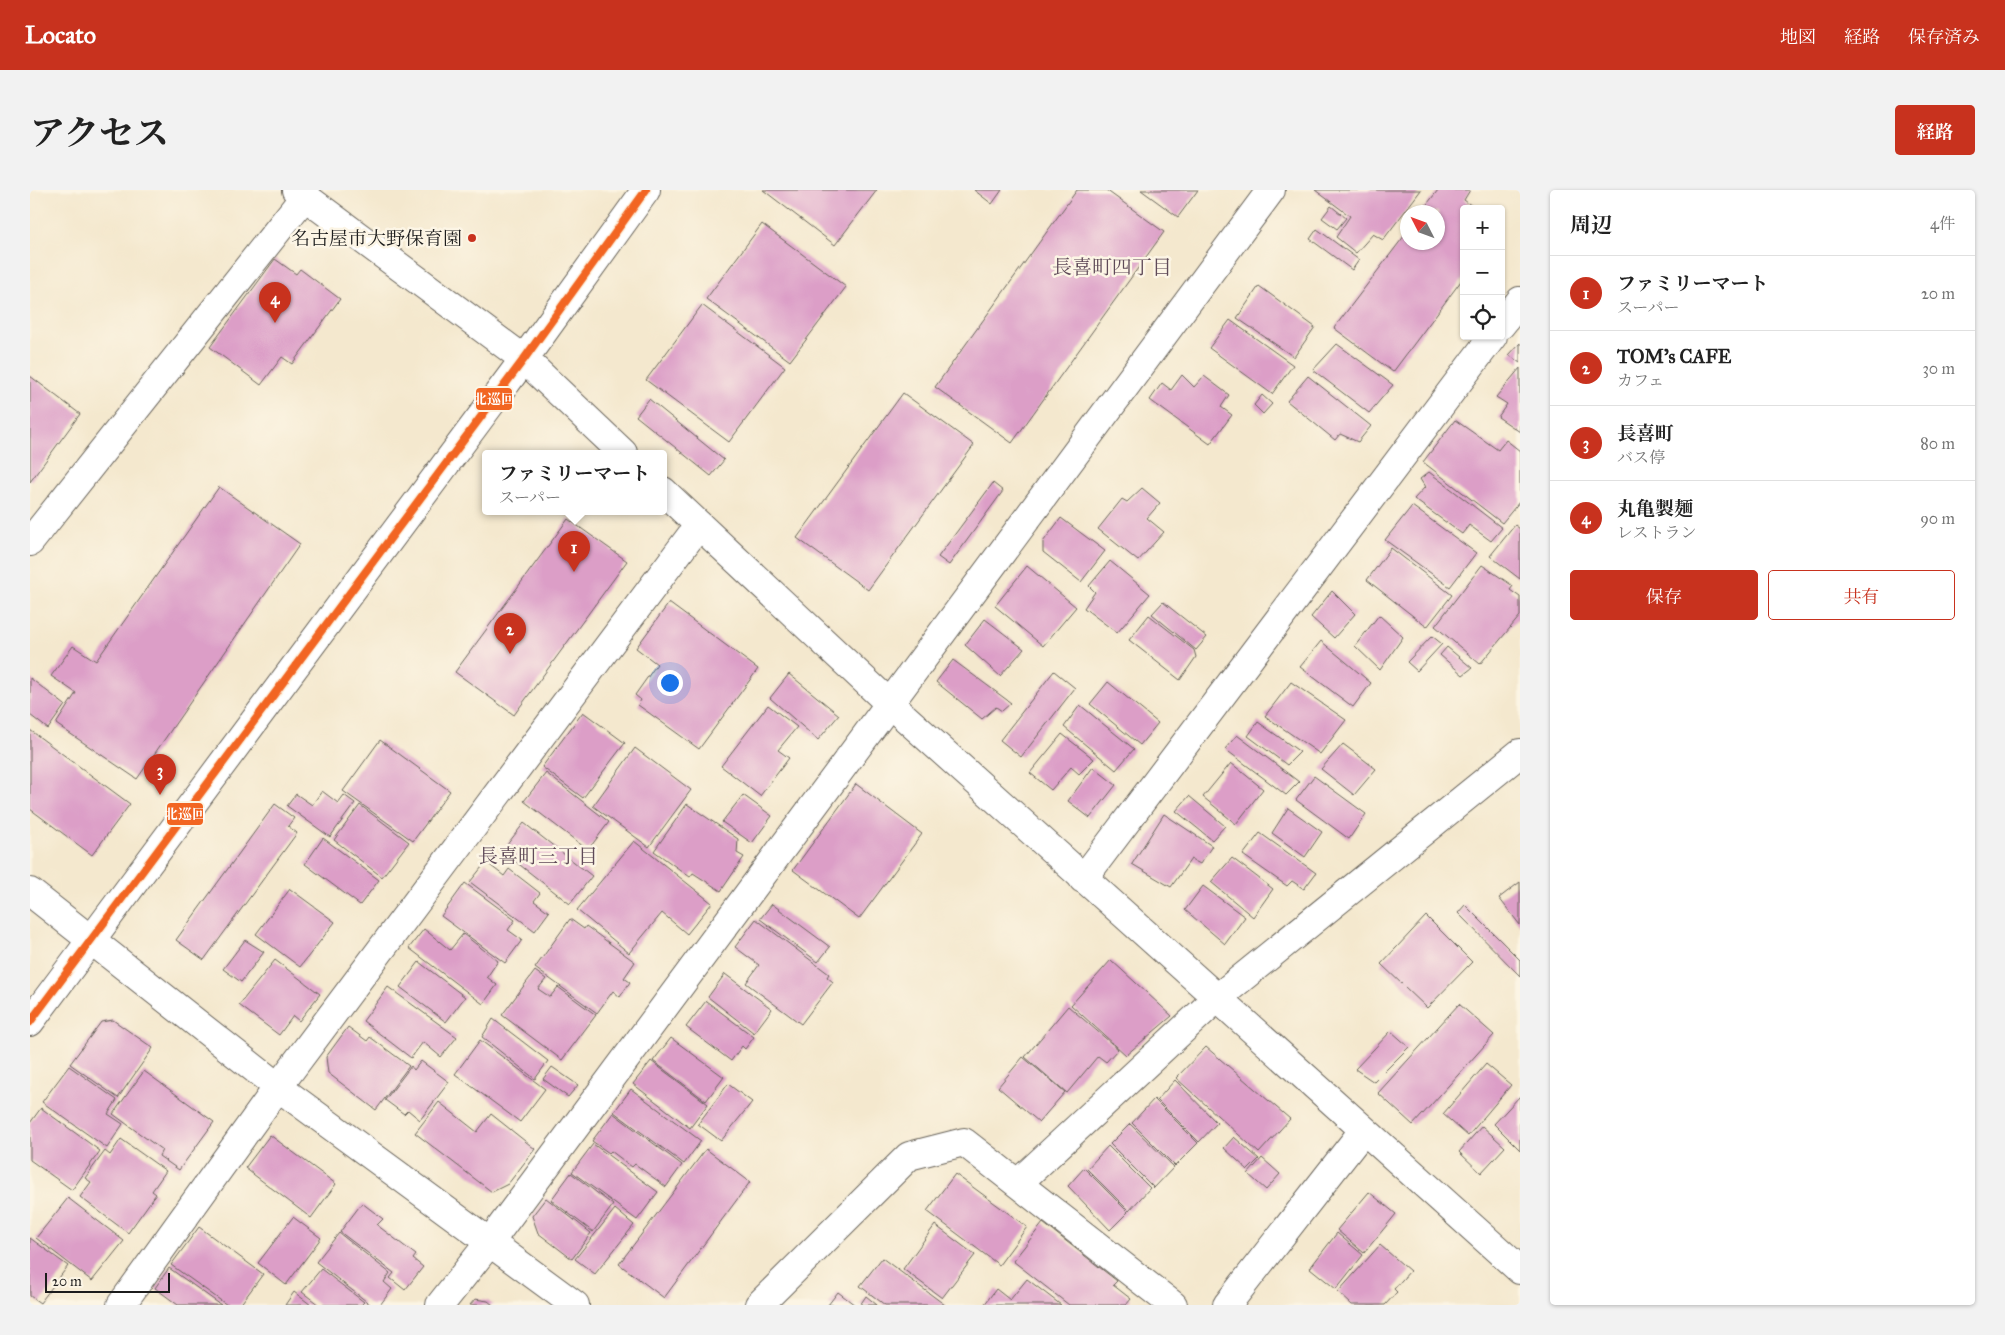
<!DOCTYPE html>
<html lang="ja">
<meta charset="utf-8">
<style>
body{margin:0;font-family:"IM FELL Great Primer","Noto Serif JP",serif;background:#f2f2f2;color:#222}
.controls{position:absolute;right:15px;top:15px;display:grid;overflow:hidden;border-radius:5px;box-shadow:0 1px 4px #0004}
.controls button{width:45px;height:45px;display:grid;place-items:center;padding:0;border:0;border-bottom:1px solid #e0e0e0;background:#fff;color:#222;font:25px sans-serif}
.compass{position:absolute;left:1370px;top:15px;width:45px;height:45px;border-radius:50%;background:#fff;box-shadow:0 1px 4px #0004;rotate:312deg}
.scale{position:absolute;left:15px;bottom:12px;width:125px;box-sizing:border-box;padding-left:5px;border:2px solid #1c1c1c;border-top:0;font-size:14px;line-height:18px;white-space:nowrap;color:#1c1c1c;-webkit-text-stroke:4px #fcf5e5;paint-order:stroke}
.you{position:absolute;left:639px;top:492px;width:18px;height:18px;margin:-12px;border:4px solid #fff;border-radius:50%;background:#1a73e8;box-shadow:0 0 0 8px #1a73e833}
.badge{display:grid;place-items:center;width:32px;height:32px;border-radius:50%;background:#c8321e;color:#fff;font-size:16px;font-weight:700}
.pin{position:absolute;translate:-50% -41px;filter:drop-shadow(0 1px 2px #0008)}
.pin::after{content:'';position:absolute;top:26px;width:18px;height:15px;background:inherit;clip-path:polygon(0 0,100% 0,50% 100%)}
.popup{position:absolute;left:452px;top:260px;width:185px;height:65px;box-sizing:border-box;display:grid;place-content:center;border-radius:5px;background:#fff;filter:drop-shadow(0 1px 4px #0005);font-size:16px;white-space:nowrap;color:#767676}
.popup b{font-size:19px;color:#222}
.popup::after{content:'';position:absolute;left:50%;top:100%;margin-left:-10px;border:10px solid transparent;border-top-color:#fff}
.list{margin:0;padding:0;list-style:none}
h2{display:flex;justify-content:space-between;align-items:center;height:65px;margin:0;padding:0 20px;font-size:21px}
h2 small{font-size:16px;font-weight:400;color:#767676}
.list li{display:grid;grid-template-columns:32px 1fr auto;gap:15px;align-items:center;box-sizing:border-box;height:75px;padding:0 20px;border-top:1px solid #e0e0e0}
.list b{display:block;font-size:19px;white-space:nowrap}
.list p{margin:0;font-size:16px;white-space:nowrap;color:#767676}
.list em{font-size:16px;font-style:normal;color:#767676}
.actions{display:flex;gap:10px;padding:15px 20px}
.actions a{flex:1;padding:11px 0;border:1px solid #c8321e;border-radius:5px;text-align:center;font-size:18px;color:#c8321e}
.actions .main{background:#c8321e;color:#fff}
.icon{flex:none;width:28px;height:28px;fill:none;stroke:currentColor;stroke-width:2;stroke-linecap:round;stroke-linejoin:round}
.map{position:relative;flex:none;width:1490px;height:1115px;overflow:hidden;border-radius:5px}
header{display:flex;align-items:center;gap:30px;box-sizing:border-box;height:70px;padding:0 25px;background:#c8321e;color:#fff}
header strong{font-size:24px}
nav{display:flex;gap:28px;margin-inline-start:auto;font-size:18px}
.intro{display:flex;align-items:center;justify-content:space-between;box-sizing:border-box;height:120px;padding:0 30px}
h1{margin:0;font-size:35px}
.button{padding:12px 22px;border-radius:5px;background:#c8321e;color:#fff;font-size:18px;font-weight:700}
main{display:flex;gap:30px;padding:0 30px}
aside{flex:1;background:#fff;border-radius:5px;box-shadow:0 1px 4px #0004}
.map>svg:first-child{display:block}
.building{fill:#dc9ec7}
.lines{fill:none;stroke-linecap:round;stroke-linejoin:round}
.minor-casing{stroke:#68635a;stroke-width:30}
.tertiary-casing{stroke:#68635a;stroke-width:30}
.minor{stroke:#fff;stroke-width:28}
.tertiary{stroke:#fff;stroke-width:28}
.bus-1-casing{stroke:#fcf5e5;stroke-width:11}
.bus-1{stroke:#f26522;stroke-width:8}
.poi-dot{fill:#c8321e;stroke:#fcf5e5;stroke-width:2}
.labels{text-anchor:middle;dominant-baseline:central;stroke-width:5;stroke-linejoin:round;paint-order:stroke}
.poi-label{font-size:19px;fill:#1c1c1c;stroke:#fcf5e5;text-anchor:end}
.neighbourhood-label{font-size:20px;fill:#5f4a58;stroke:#fcf5e5}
.line-badge{stroke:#fcf5e5;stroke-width:2}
.badge-label{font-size:14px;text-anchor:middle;font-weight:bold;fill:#fff}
</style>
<header>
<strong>Locato</strong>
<nav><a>地図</a><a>経路</a><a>保存済み</a></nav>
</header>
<div class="intro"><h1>アクセス</h1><a class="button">経路</a></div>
<main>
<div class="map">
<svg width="1490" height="1115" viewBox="0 0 1490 1115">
<rect width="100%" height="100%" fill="#fcf5e5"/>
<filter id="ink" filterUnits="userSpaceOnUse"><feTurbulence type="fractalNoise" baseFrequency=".02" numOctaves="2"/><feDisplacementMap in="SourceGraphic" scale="10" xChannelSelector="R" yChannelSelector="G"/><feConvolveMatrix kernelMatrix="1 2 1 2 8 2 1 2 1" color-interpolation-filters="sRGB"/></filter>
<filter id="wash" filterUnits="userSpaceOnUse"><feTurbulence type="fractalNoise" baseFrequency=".0096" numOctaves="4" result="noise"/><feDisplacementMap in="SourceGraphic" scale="20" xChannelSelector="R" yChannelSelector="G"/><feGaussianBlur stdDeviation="1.12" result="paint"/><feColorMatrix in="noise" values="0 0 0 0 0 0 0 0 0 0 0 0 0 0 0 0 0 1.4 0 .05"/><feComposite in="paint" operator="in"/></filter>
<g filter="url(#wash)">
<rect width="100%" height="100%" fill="#f4e8ce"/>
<g id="blocks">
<path class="building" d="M733 0H847L805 55Z
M944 0H972L962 14Z
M1047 0H1076L1134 42 982 253 905 197Z
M1111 0H1168L1148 27Z
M1285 0H1391L1353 50 1343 44 1326 63 1306 47 1320 26Z
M1408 0H1440L1434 10 1446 19H1434V87L1363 182 1304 138 1378 41V52H1408V22H1391Z
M1301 16 1316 28 1307 39 1292 28Z
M732 34 816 97 760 171 676 109Z
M1287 39 1329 70 1322 80 1280 49Z
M245 69 266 84 270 79 310 109 262 174 252 167 231 195 180 157Z
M1229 96 1285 137 1264 167 1207 128Z
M672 115 755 177 699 252 616 190Z
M1200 130 1263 175 1242 204 1179 158Z
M1490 153V173L1479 165Z
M1307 154 1363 195 1339 223 1283 180Z
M1490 178V242L1468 227 1477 214 1466 207Z
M1152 185 1164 197 1174 186 1199 205 1191 217 1202 225 1180 254 1120 210 1132 193 1141 200Z
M0 186 50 224 0 292Z
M1278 186 1341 236 1328 252 1310 244 1305 250 1257 211Z
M873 203 944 255 838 400 767 348Z
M1232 205 1242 214 1233 224 1224 215Z
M619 209 694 270 681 286 606 226Z
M1425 230 1468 260 1476 250 1490 261V311L1472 333 1393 272Z
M1399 282 1472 338 1461 351 1439 335 1432 344 1384 309 1395 297 1390 289Z
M963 293 973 301 919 375 908 367Z
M189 297 270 354 107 589 26 534 46 503 21 486 43 456 66 471Z
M1112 298 1130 313 1117 328 1134 342 1108 371 1068 339 1092 309 1097 312Z
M1382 316 1446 363 1420 397 1355 350Z
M1031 328 1075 361 1051 392 1013 362V352Z
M538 329 597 371 484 525 425 482Z
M1485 335 1490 339V389L1460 366Z
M1361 358 1422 405 1397 437 1337 390Z
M1080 371 1120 404 1087 443 1054 418 1065 402 1059 396Z
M1452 375 1483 396 1480 400 1490 407V426L1450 474 1405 436Z
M997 376 1046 417 1013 456 965 416Z
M1302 401 1325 424 1304 448 1281 427Z
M1133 412 1177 447 1166 460 1122 424Z
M639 413 728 479 669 559 608 515 611 510 605 505 627 474 606 458Z
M1119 425 1164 460 1166 467 1150 490 1099 450Z
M1349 425 1373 447 1350 480 1325 456Z
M955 429 994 459 970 486 935 455Z
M1402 446 1412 454 1387 481 1377 472Z
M1291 451 1341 493 1323 517 1270 477Z
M1417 457 1442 478 1433 485 1410 465Z
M923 470 981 513 972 521 966 517 952 529 906 492Z
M1024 481 1045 498 991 567 970 550Z
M759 484 809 525 788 550 740 508Z
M0 488 35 515 18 539 0 525Z
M1078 492 1128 533 1110 555 1060 514Z
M1261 492 1316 530 1290 564 1235 526Z
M738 515 767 537 748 560 759 568 730 606 691 576Z
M1050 515 1104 559 1086 580 1034 537Z
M553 522 595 553 553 608 512 577Z
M1228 532 1270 562 1257 575 1218 546Z
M0 540 100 614 62 665 0 619Z
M1032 544 1064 569 1049 584 1041 577 1021 600 1000 583Z
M1207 545 1269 592 1256 605 1195 559Z
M350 550 420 601 383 651 313 601Z
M1313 554 1346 579 1324 605 1291 579Z
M605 558 661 600 619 657 563 616Z
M1201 573 1233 599 1206 634 1173 607Z
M1063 577 1086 595 1060 628 1038 611Z
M516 583 579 632 558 660 494 611Z
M1284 586 1336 624 1319 649 1266 610Z
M826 594 892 644 829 729 763 680Z
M292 601 308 613 314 605 325 613 300 647 257 616 266 604 282 615Z
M713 605 742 626 722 653 692 632Z
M1159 606 1195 636 1182 650 1146 621Z
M245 614 264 628 258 636 267 643 174 770 146 750Z
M657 614 708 649 707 663 714 667 691 701 663 683 660 687 624 661Z
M330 615 379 652 352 687 304 650Z
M1258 618 1292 642 1275 667 1242 643Z
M1134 624 1182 656 1170 674 1161 669 1141 697 1102 674Z
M494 633 562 686 540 714 472 661Z
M1230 643 1286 683 1274 699 1262 691 1257 696 1213 665Z
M293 648 349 690 330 715 275 674Z
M604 651 682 713 657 744 632 723 599 763 547 720Z
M1202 668 1243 699 1223 727 1181 692Z
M456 672 474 686 479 679 510 703 504 711 519 722 505 741 440 692Z
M1490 692V735L1469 708Z
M435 693 485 730 478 740 492 750 475 773 411 726Z
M1173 696 1215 727 1195 754 1155 720Z
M260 699 305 732 270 777 226 744Z
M742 714 800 757 788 772 730 729Z
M1435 715 1490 770V786L1428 723Z
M1396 726 1442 772 1397 818 1351 774Z
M540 729 554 739 556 736 605 772 594 788 600 792 590 807 583 801 567 823 505 778Z
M726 729 799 784 797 787 803 792 771 834 716 793 729 775 705 757Z
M394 739 420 760 433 744 468 771 457 787 467 795 453 814 379 758Z
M215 750 234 762 211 792 193 779Z
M245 770 290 804 269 831 263 826 249 845 209 815Z
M1081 770 1142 826 1096 865 1041 815Z
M389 772 435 807 416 832 370 797Z
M505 781 516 789 508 799 520 807 528 797 566 825 532 870 472 825Z
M695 784 742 819 724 843 678 807Z
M358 797 427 847 411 867 393 852 381 868 333 831Z
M676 811 724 847 715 859 712 856 701 871 656 837Z
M1429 814 1464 845 1383 935 1348 903Z
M1038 816 1088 859 1076 872 1068 866 1037 903 995 867Z
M463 829 518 871 505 889 452 847Z
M83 830 123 858 88 908 40 874 71 832Z
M318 837 337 851 340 847 379 876 346 920 298 883 296 867Z
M1361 841 1379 857 1344 892 1325 879Z
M641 848 694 887 676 911 623 871Z
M450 850 515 899 490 932 425 884Z
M1176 857 1260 929 1229 963 1146 888Z
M993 867 1035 902 1009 932 968 897Z
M391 871 419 892 390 930 378 920 374 924 355 910 381 876 384 880Z
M621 871 678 914 660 938 603 894Z
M1456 874 1481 895 1438 946 1413 924Z
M39 876 87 910 78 924 93 934 77 958 12 912Z
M522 877 548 895 538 907 513 889Z
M114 881 184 932 149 980 129 966 132 960 83 924Z
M1145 890 1187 933 1169 952 1127 910Z
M698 894 722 912 691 951 668 934Z
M601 899 671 951 654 974 584 922Z
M1490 906V960L1464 934Z
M1124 909 1168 953 1145 976 1102 933Z
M409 912 447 942 461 924 505 959 478 994 462 1002 385 943Z
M11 918 70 961 42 1000 0 970V933Z
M583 923 652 975 636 997 605 974 602 977 581 961 579 963 562 951Z
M1100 934 1144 977 1124 998 1080 954Z
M1452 936 1475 957 1451 983 1429 962Z
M240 945 306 994 281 1028 215 978Z
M1204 947 1229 969 1218 980 1194 958Z
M91 949 136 981 122 1001 126 1004 98 1043 50 1007 61 992 55 988 75 961 80 965Z
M563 954 628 1002 607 1030 542 982Z
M1078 956 1120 998 1099 1021 1057 979Z
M676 959 720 992 634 1108 589 1074Z
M1232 968 1250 984 1236 1000 1218 984Z
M1054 978 1098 1022 1080 1040 1038 996Z
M541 983 583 1015 563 1042 521 1010Z
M925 984 997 1037 969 1075 897 1021Z
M1339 1002 1366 1024 1334 1063 1307 1040Z
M38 1008 94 1051 62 1091 6 1048Z
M516 1008 561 1043 542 1069 508 1043 502 1026Z
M332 1013 353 1029 347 1035 386 1065 383 1069 393 1077 375 1100 360 1088 364 1083 310 1042Z
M585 1019 604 1035 565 1084 545 1069Z
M263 1027 291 1048 256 1095 228 1073Z
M1013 1033 1087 1091 1083 1095 1101 1109 1096 1115H1039L983 1071Z
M905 1035 945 1065 912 1108 873 1079Z
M169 1037 233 1084 210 1115H197L141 1075Z
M309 1043 360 1083 354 1092 362 1099 350 1115H341L286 1072Z
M1307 1043 1333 1065 1306 1099 1280 1078Z
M0 1048 38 1076 10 1113 0 1106Z
M1350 1055 1380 1081 1364 1099 1367 1102 1355 1115H1322L1308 1102Z
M852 1068 915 1115H855L830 1096Z
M139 1078 191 1115H148L125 1098Z
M291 1079 334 1112 331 1115H289L272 1102Z
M997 1089 1031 1115H954L966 1099 980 1110Z
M264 1102 281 1115H255Z
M808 1102 825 1115H798Z
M836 1106 847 1115H830Z
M445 1109 458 1111 463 1115H440Z"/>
</g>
</g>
<g filter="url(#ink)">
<use href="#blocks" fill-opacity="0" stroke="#68635a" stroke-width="1"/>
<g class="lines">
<defs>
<path id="minor" d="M1471 135 1490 111
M0 352 275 6
M1053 689 1463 146
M0 702 248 897 545 1115
M988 993 1186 809 1490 563
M91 1115 248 897 669 335
M410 1115 459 1053 1241 0
M729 1115 879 966 934 952 1143 1115"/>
<path id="tertiary" d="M266 0 494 169 593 263
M633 301 860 514 1490 1080
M0 832 494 169 616 0
M1197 1115 1333 941"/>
</defs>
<use href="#minor" class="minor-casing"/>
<use href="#tertiary" class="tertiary-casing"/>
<use href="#minor" class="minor"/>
<use href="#tertiary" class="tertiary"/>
<defs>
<path id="bus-1" d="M0 832 494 169 616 0"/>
</defs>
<use href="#bus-1" class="bus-1-casing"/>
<use href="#bus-1" class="bus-1"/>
</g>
</g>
<circle class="poi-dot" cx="442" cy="48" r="5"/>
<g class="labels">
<g class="poi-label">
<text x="432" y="48">名古屋市大野保育園</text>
</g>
<g class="neighbourhood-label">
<text x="1082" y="77">長喜町四丁目</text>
<text x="508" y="666">長喜町三丁目</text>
</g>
</g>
<g class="line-badge">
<rect x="445" y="197" width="38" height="24" rx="5" fill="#f26522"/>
<rect x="136" y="612" width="38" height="24" rx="5" fill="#f26522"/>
</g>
<g class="badge-label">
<text x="464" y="214">北巡回</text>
<text x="155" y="629">北巡回</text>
</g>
</svg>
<div class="controls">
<button>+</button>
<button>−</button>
<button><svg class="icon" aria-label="locate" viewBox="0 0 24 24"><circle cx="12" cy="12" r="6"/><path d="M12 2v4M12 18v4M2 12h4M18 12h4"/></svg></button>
</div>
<svg class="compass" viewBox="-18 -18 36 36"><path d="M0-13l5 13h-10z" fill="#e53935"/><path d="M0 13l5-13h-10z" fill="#767676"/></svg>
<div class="scale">20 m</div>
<div class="you"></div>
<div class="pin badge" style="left:544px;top:382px">1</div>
<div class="popup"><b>ファミリーマート</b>スーパー</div>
<div class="pin badge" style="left:480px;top:464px">2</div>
<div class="pin badge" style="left:130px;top:605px">3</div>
<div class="pin badge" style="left:245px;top:133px">4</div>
</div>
<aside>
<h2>周辺<small>4件</small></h2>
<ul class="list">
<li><span class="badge">1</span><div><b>ファミリーマート</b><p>スーパー</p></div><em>20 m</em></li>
<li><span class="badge">2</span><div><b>TOM's CAFE</b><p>カフェ</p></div><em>30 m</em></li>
<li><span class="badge">3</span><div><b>長喜町</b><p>バス停</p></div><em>80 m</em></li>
<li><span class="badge">4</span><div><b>丸亀製麺</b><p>レストラン</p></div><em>90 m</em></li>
</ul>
<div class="actions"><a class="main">保存</a><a>共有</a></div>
</aside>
</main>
